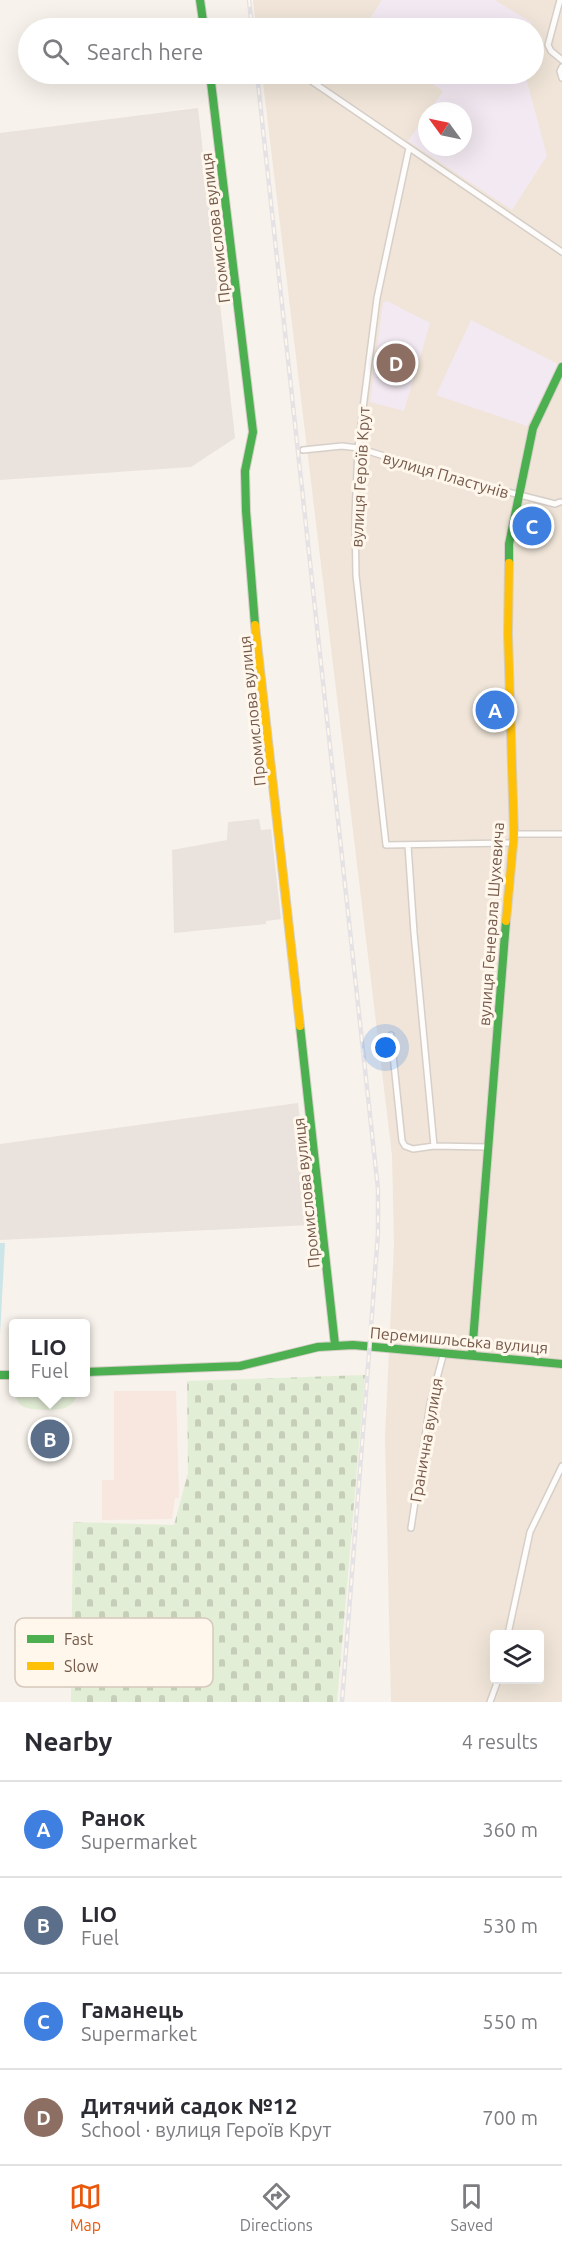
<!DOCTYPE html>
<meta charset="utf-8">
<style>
body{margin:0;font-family:Ubuntu,sans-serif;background:#f7f7f7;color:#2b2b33}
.controls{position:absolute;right:18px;bottom:18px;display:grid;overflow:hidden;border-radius:6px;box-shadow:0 6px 24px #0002}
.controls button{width:54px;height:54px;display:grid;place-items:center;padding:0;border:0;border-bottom:2px solid #e1e1e2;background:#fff;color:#2b2b33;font:30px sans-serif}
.compass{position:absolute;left:418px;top:102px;width:54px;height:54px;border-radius:50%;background:#fff;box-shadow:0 6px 24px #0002;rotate:303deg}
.you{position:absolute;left:386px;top:1048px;width:21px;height:21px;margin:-15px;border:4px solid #fff;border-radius:50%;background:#1a73e8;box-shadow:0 0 0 9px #1a73e833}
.badge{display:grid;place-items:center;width:39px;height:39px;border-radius:50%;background:#ea580c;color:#fff;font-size:20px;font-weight:700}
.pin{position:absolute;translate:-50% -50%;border:3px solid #fff;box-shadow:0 2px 6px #0006}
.popup{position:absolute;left:9px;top:1319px;width:81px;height:78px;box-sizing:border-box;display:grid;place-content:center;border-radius:6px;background:#fff;filter:drop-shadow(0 2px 4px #0005);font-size:20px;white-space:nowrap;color:#7c7c81}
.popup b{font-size:22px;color:#2b2b33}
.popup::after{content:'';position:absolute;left:50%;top:100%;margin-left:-12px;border:12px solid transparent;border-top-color:#fff}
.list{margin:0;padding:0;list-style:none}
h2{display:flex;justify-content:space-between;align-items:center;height:78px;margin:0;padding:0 24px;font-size:26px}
h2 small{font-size:20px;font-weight:400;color:#7c7c81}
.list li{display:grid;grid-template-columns:39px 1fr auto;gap:18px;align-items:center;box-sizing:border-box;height:96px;padding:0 24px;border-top:2px solid #e1e1e2}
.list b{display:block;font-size:22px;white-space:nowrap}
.list p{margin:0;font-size:20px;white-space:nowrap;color:#7c7c81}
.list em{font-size:20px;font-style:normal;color:#7c7c81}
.icon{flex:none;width:33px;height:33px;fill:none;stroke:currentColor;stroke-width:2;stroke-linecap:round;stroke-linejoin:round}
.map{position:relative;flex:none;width:562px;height:1702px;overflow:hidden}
.search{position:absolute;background:#fff;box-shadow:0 6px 24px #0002;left:18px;right:18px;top:18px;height:66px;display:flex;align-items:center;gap:15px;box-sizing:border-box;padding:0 21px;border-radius:33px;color:#7c7c81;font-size:22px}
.sheet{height:462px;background:#fff}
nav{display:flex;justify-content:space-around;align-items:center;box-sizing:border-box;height:84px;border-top:2px solid #e1e1e2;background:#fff;font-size:16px;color:#7c7c81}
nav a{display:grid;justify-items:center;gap:3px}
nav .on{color:#ea580c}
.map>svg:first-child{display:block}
.residential{fill:#f0e5d8;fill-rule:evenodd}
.commercial{fill:#f7e7df}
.industrial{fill:#eae2dc}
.education{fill:#f3e9f2}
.grass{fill:#e3eed6}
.cemetery{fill:url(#cemetery-stones)}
.water{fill:#cce5e8}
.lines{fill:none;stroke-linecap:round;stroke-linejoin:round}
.street-casing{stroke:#d6cfc9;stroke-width:8}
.fast-casing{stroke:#d6cfc8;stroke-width:10}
.slow-casing{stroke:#d6cfc8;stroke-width:10}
.street{stroke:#fefdfc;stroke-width:5}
.fast{stroke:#4caf50;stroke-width:8}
.slow{stroke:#ffc107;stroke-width:8}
.rail-casing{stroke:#e5e2e5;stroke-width:4.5}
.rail{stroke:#fff7ec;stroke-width:2;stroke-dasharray:7;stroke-linecap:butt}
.labels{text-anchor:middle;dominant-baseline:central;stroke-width:6;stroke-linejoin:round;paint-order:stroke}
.street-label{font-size:16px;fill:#755a4b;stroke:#fff7ec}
.key{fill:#fff7ec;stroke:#d6c8bc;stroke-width:1.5}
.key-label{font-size:16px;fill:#755a4b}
</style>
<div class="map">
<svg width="562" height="1702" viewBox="0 0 562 1702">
<defs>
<pattern id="cemetery-stones" width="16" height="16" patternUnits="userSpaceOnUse" patternTransform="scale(1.5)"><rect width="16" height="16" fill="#e3eed6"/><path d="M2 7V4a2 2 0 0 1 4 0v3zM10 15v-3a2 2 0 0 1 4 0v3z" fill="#c6ceb9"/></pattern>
</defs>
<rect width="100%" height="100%" fill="#f7f2eb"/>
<path class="residential" d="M253 0H562V1702H391L385 1438 394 1244 392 1155 262 74H534V28H256ZM427 111H463V147H427ZM494 1634H540V1680H494Z"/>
<path class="commercial" d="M114 1391H176L179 1498H175L172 1519 102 1520V1480H114Z"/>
<path class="industrial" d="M198 108 235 438 191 467 0 480V133Z
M259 819 261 830 271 829 281 919 266 921V924L174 933 172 850 227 840 228 822Z
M298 1103 311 1225 0 1240V1144Z"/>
<path class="education" d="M382 0H495L531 22 530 28H380L368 21Z
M417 74H525L547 156 512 210 408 141 427 114V147H463V111H429L443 91Z
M387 301 430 323 404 411 370 402 383 303Z
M471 320 558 364 527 426 436 395Z"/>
<path class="grass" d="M14 1393V1392L78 1393C76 1399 73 1404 67 1407 59 1411 27 1411 21 1405 17 1402 16 1397 14 1393Z"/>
<path class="cemetery" d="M365 1375 337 1702H71L73 1522 174 1525 188 1473 187 1381Z"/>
<path class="water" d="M0 1243H5L0 1335Z"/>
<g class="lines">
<defs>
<path id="street" d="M560 0 548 45 551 51 562 60
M562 67 560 71 562 78
M301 74 562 252
M409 148 377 298 358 448 355 516 356 575 386 845 513 843
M303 450 342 446 358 448 469 482 555 504 560 502
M514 834H562
M408 845 414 933 434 1146
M391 1035 402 1141 405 1146 413 1149 434 1146 487 1147
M411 1528 430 1404 444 1352
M508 1634 530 1532 562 1466
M490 1702 498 1680"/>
<path id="fast" d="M200 0 204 28
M210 74 253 432 245 471 246 511 255 625
M509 563V544L533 428 562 367
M300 1026 335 1345
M472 1354 506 921
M86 1372 240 1366 318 1347 353 1345 562 1364
M0 1375H14"/>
<path id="slow" d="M255 625 300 1026
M506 921 514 834 508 634 509 563"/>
</defs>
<use href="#street" class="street-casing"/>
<use href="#fast" class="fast-casing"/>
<use href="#slow" class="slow-casing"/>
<use href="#street" class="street"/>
<use href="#fast" class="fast"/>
<use href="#slow" class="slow"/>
<defs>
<path id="rail" d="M249 0 252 28
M257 74 378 1189V1233L369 1354 342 1702"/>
</defs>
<use href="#rail" class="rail-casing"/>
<use href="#rail" class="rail"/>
</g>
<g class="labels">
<g class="street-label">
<text transform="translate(215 228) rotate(-97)">Промислова вулиця</text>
<text transform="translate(446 475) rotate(16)">вулиця Пластунів</text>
<text transform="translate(360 477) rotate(-87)">вулиця Героїв Крут</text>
<text transform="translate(252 711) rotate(-96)">Промислова вулиця</text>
<text transform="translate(491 924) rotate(-86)">вулиця Генерала Шухевича</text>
<text transform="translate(306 1193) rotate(-96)">Промислова вулиця</text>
<text transform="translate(459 1340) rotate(5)">Перемишльська вулиця</text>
<text transform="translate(426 1440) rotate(-80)">Гранична вулиця</text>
</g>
</g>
<rect x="15" y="1618" width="198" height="69" rx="9" class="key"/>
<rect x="27" y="1635" width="27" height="8" fill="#4caf50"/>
<rect x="27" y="1662" width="27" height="8" fill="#ffc107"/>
<g class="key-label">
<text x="64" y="1645">Fast</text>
<text x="64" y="1672">Slow</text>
</g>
</svg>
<div class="controls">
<button><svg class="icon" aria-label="layers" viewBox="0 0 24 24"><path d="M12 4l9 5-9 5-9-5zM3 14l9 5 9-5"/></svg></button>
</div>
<svg class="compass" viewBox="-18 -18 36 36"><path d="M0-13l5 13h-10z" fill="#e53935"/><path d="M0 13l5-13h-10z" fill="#7c7c81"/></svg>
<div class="you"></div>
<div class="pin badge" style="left:495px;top:710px;background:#3f7fe0">A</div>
<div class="pin badge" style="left:50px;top:1439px;background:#5c6f8a">B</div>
<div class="popup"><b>LIO</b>Fuel</div>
<div class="pin badge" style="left:532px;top:526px;background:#3f7fe0">C</div>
<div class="pin badge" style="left:396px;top:363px;background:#8d6e63">D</div>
<div class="search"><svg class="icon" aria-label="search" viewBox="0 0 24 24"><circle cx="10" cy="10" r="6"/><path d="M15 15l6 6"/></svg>Search here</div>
</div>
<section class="sheet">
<h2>Nearby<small>4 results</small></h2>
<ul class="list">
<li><span class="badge" style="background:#3f7fe0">A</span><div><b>Ранок</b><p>Supermarket</p></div><em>360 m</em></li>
<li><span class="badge" style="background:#5c6f8a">B</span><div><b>LIO</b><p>Fuel</p></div><em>530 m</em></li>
<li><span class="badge" style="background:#3f7fe0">C</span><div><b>Гаманець</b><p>Supermarket</p></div><em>550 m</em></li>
<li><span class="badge" style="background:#8d6e63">D</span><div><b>Дитячий садок №12</b><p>School · вулиця Героїв Крут</p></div><em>700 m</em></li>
</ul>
</section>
<nav>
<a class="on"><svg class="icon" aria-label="map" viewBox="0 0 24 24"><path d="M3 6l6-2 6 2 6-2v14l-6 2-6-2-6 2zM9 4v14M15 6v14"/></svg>Map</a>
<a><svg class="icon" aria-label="directions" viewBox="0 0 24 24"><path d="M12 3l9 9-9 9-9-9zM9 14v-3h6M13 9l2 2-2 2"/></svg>Directions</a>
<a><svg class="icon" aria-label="saved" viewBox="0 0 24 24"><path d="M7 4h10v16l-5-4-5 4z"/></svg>Saved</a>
</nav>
